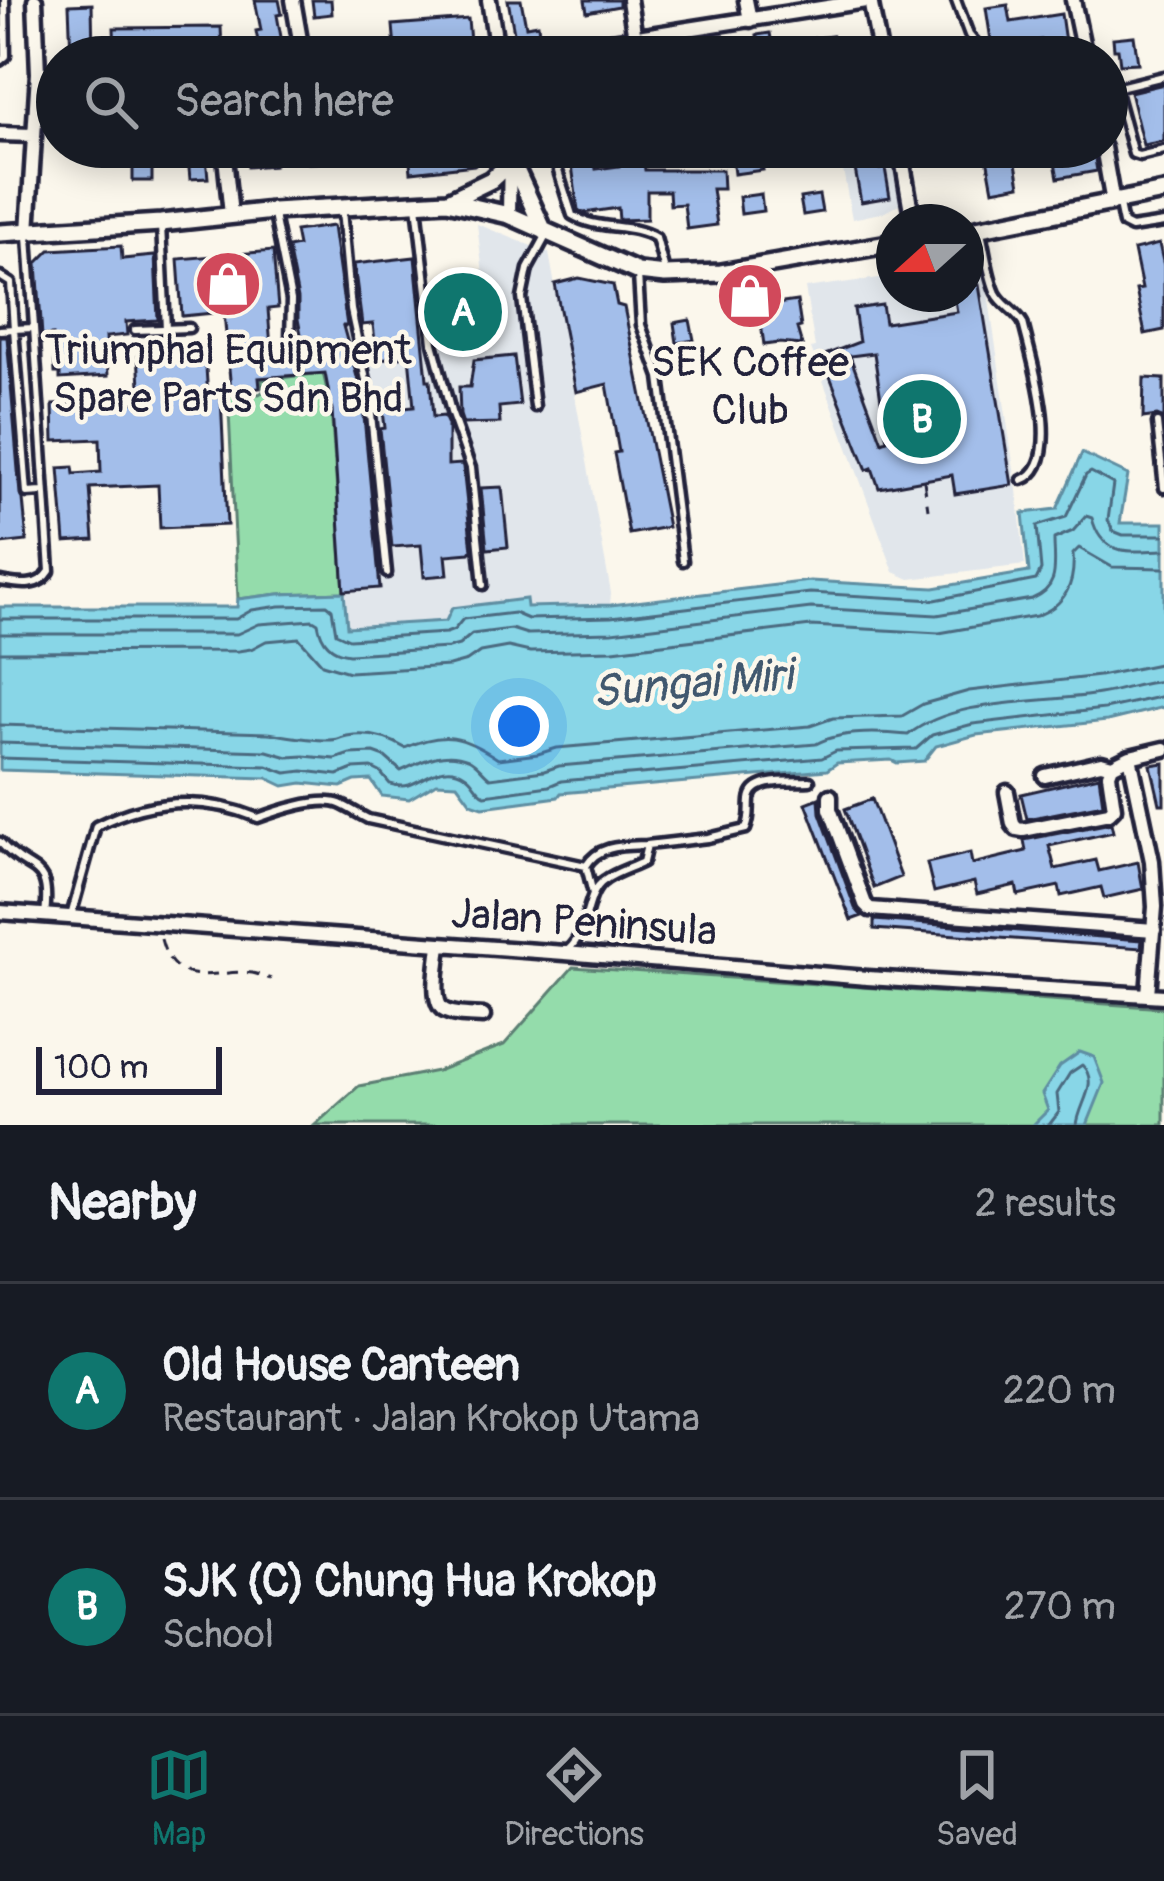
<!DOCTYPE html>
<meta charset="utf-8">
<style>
body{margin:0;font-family:Pangolin,sans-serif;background:#242831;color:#f1f3f6}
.compass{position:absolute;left:876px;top:204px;width:108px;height:108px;border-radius:50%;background:#171b24;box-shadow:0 6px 30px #0003;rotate:249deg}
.scale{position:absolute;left:36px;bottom:30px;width:186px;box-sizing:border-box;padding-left:12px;border:6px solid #22223b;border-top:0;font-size:33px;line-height:42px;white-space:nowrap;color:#22223b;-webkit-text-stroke:9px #fbf7ec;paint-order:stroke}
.you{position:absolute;left:519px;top:726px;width:42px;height:42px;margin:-30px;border:9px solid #fff;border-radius:50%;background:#1a73e8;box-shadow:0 0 0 18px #1a73e833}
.badge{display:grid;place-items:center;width:78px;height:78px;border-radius:50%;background:#0f766e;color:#fff;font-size:39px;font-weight:700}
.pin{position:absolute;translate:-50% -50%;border:6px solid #fff;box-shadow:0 3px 12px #0006}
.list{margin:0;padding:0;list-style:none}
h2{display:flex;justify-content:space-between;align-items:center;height:156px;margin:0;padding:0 48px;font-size:51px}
h2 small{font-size:39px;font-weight:400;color:#9ea1a6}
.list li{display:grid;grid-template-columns:78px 1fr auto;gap:36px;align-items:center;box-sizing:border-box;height:216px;padding:0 48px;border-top:3px solid #363941}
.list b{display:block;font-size:45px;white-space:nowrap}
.list p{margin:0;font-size:39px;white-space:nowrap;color:#9ea1a6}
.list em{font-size:39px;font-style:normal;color:#9ea1a6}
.icon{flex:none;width:66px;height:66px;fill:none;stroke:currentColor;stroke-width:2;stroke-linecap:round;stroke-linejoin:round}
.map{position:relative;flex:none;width:1164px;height:1125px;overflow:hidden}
.search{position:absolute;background:#171b24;box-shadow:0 6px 30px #0003;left:36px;right:36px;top:36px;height:132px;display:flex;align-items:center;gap:30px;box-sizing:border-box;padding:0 42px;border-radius:66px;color:#9ea1a6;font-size:45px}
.sheet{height:588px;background:#171b24}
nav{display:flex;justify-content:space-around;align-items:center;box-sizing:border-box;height:168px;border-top:3px solid #363941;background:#171b24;font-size:33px;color:#9ea1a6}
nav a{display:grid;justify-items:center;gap:6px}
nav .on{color:#0f766e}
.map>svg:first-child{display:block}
.built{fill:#e1e6eb}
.green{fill:#94dcab;stroke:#5b7f73;stroke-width:3}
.water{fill:#88d6e7;stroke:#5f8ea2;stroke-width:3}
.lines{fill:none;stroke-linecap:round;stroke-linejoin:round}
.shore{stroke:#4b6a80;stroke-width:3}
.building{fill:#a3beea;stroke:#22223b;stroke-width:3;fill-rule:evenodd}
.service-casing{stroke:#22223b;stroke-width:15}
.minor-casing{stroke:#22223b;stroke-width:21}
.tertiary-casing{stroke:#22223b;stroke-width:24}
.path{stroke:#22223b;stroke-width:3;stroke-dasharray:12 9;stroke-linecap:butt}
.service{stroke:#fbf7ec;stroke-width:6}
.minor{stroke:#fbf7ec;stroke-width:12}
.tertiary{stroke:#fbf7ec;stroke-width:15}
.labels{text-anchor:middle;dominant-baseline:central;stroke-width:9;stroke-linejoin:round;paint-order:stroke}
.poi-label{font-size:42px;fill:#22223b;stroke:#fbf7ec}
.street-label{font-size:42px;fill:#22223b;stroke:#fbf7ec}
.water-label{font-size:45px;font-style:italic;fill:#41586f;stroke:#fbf7ec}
</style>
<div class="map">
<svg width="1164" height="1125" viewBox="0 0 1164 1125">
<rect width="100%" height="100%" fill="#fbf7ec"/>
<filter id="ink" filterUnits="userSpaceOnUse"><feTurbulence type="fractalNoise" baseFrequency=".00833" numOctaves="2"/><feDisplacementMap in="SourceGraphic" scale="24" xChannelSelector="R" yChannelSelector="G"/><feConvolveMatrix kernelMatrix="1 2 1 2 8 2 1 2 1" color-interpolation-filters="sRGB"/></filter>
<g filter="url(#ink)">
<path class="built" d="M891 161 901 203 885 212 852 219 843 170Z
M477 224 549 253 611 593 610 605 526 607V600L452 608 447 621 346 627 331 407 294 230 347 227 358 340 426 335 428 343 491 342Z
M966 250 983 259 1017 490 1025 565 910 579 894 572 811 348 815 347 805 288 894 276V294H966Z"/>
<path class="green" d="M323 373 331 407 344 592 279 594 238 599 228 391 259 394 264 391 261 380Z
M573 967 1164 1008V1125H315L359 1086 437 1071 504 1045Z"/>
<path class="water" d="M1082 453 1128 475 1120 523H1164V707L1107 721 976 735 936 746 924 761 897 763 891 760 837 763 827 770 561 793 558 797 483 807 471 803 457 784 436 783 409 799 382 796 371 780 355 781 341 787 302 783 284 786 267 778 0 770V607H237L238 599 279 594 344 592 347 627 446 621 452 608 526 599 527 607 611 605 810 581 934 588 1029 572 1023 513 1057 509Z
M1080 1052 1094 1057 1104 1083 1087 1125H1033L1048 1110 1042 1094 1060 1066Z"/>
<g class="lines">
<path class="shore" d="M0 619H236L252 610 280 606 327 605 332 609 336 633 349 639 446 633 454 630 463 619 514 613 528 619 611 617 810 593 935 600 1036 580 1041 570 1037 526 1066 517 1086 475 1091 472 1113 484 1108 520 1113 531 1123 535H1164
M0 634H237L259 624 313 620 318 623C321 641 330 652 349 654L448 648 459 645 472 634 511 629 527 634 612 632 811 608 937 615 1032 599C1061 587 1054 565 1054 539L1073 531 1086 516 1092 518C1102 558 1130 551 1164 550
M0 652 238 651 251 649 266 641 299 638 322 664 349 672 449 666 467 661 480 652 508 647 530 652 613 650 811 626 939 633 1036 616C1066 605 1075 584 1073 554L1079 548 1112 567 1164 568
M0 725 268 733C288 736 307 740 328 740 340 740 334 739 347 736 369 732 387 737 405 748 444 730 464 736 498 759L538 754 557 748 810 726 833 718 902 716 923 704 969 691 1099 676 1164 663
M0 743 267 751 288 757 304 756 335 759 350 754 374 753 385 757 401 771C422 761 444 749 468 759 477 763 483 773 490 778L544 771 559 766 816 744C841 730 880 732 908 735 956 697 1040 704 1099 694 1121 691 1142 682 1164 681
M0 758 267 766 286 773 303 771 338 775 353 769 372 768 380 772 390 784C397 786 402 787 409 785 427 779 444 761 465 775 474 780 475 790 485 795L549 786 561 781 822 758 836 751 916 749 932 735 973 724 1104 709 1164 696
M1049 1125 1059 1112 1057 1094 1070 1073 1082 1065C1100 1083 1079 1104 1077 1125"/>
</g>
<path class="building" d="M255 0H279L282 14 277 15 283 48 260 52 256 31 261 30Z
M312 0H331L332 14 314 16Z
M508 0H521L526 26 538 24 539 34 515 38Z
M585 0H619V6L587 12Z
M92 4 93 55H71L69 5Z
M1008 5 1011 22 1061 14 1067 56 1045 57 1041 40 992 47 986 8Z
M468 19 470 42 395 49 393 25Z
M221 27 222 49 115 50 114 28Z
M770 33 772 44 832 36 837 57H735L733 46 758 43 757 35Z
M1134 36 1138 63 1120 64 1118 49H1114L1113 38Z
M351 44V57H320L319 45Z
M1164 84V141L1143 145 1130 92Z
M133 147H155L156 155 152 157V181H133Z
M187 147H205L208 178 190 179Z
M247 147H273L274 165 248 167Z
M308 147H332V162L309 163Z
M423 147H500L499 150 474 165 411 172 409 152 424 150Z
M565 147H592L596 169 619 166 616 147H636L639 164 644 163 645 170H722L723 189H712L717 225 687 229 684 204 670 205 669 191H647V219L619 220 618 208 584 213 578 210 571 158 568 159Z
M763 147 765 164H762L763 170 734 174 731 148Z
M851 147H877L880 169 885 168 890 197 861 202Z
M934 147H979V153L936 159Z
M985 147H1013L1020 185 993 190Z
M1052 147H1093L1097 171 1058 178Z
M761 194 763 211 741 214 739 197Z
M819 195 822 212 803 215 800 198Z
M333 226 347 326H343L362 395 380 588 344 591 332 410 325 373 259 378 260 388 231 391 224 312 182 316 178 259 273 251 278 308 268 309 271 347 284 346 291 348 303 344 298 319V299L288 248 298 246 295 231Z
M1159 244 1164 266V330L1145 334 1136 290 1142 289 1134 250Z
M121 246 122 259 155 256 158 320 126 322 127 335 106 337 108 376 60 379V373H55L53 335 42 336 37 263 50 250Z
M415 257 427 380H430L433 417 444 416 448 425V465L462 464 463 467 472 550 470 553 446 555 448 575 424 577 421 545 392 547 380 429 385 428 383 410 414 407 409 356 377 359 373 324 362 325 354 264Z
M481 273 489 342 442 341 438 297H449V280L460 279V274Z
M579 278 613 285 617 305 624 307 668 527 629 534 614 453 619 452 607 384 576 392 555 284Z
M772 282 776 304 797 301 801 327 797 328 802 345 779 343 764 345 758 302 746 305 743 289Z
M979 285 1012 485 955 494 952 475 879 488 872 468 867 470 822 356 859 342 854 309 882 305 885 323 957 312 954 294H966V287ZM874 353 887 440 882 442 850 356Z
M690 320 694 340 677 343 674 323Z
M0 337H7L20 494 23 499 27 541 0 544Z
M205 352 208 398 221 397 227 525 160 528 158 485 90 488 94 540 65 542 59 468 73 467 74 474 101 472 100 439 54 441 53 405 141 401 138 355Z
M514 356 520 405 499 407 500 423 463 424 460 415 459 387H470L474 360Z
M1144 378 1164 379V419L1157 416 1143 418Z
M502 487 508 547 487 549 481 488Z
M1164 763V804H1160L1151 765Z
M1099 776 1103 804 1027 819 1021 794Z
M819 798 820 813 855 908 862 916 851 920 806 803Z
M872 799 901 877 874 888 845 809Z
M1111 823 1113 832 1049 846 1055 869 1096 860 1099 871 1138 862 1143 889 1104 898 1101 887 1061 896 1059 886 1018 895 1016 885 977 894 974 882 934 892 927 863 970 853 972 864 1026 851 1024 840Z
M874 920 1142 940 1141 948 874 929Z"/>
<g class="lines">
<defs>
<path id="service" d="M956 0 969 35 987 57
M0 61 6 56 5 0
M1164 76 1115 88 1133 154 1139 156 1164 150
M558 171 572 215C598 231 630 222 656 238L665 271
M417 205 433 343 451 412 471 468 483 585
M1119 205 1123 224 1131 228 1164 223
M342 210 351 310 369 394 387 573
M274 215 291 300 290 341
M161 225 166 329
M981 233C986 252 988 276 996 293 1002 305 1016 311 1023 323 1031 358 1066 464 1022 480
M638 275 641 325 660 377 683 561
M0 276 11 283 14 329 33 328
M0 330 14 329 27 493 42 492
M135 330 189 328
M535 407 522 298 528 269 546 236
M1157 423 1164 488
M0 581C18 584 39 589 50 571L28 236
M0 842C29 877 52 858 45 915
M593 894 586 866C599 844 624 846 647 845
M71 916 96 826C149 799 203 795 258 818 277 811 321 796 340 804 349 808 358 814 368 819L586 866
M568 950C591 929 584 893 605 880 616 872 631 868 643 862L647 845 708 838 746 829C751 817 749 812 750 800 752 777 792 782 810 781"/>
<path id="minor" d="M293 0 303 57
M489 0 498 57
M629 0 638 57
M746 0 750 20
M870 0 881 57
M1073 0 1085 57
M510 57 872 0
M38 73H57
M0 134 33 135
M224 147 231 215
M655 147V148
M900 147 913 222
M1103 147 1113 203
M509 215 510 147
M28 232 38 73 35 0
M1045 776 1101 763 1112 766
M1007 792 1013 824 1017 829 1023 830 1109 813 1114 808 1109 774 1112 766 1130 757
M830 796V809L865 904 870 909 1154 930
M0 912 565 953 867 978 1164 996
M440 944C439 960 430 1002 444 1010 454 1016 472 1015 483 1016
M1148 994 1155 907 1152 861 1130 757 1164 749"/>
<path id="tertiary" d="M448 201 491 180 512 161 544 231
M966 231 1164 192
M0 233 161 223 273 211 447 201 509 215 638 272 665 275 721 273 894 243"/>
</defs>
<use href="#service" class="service-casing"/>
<use href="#minor" class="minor-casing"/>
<use href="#tertiary" class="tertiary-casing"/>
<path class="path" d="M924 481 928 509
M161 939C175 994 215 968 252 973 254 973 268 978 271 979"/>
<use href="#service" class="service"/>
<use href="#minor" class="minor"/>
<use href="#tertiary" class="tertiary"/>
</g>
</g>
<defs>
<symbol id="shop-disc" viewBox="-11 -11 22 22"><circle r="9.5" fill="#d1495b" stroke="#fbf7ec"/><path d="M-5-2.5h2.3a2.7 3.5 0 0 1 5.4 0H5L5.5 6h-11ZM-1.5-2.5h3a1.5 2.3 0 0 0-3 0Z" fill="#fff"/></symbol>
</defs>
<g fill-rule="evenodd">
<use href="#shop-disc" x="190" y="246" width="76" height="76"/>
<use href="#shop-disc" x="712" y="258" width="76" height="76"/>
</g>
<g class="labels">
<g class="poi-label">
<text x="228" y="351">Triumphal Equipment<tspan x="228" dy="48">Spare Parts Sdn Bhd</tspan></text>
<text x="750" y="363">SEK Coffee<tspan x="750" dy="48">Club</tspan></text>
</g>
<g class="street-label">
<text transform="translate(584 923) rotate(4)">Jalan Peninsula</text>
</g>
<g class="water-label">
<text transform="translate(692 684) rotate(-5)">Sungai Miri</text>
</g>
</g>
</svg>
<svg class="compass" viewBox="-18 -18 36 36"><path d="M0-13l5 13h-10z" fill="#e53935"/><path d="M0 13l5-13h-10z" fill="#9ea1a6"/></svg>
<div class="scale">100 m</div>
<div class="you"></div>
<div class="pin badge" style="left:463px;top:312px">A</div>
<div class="pin badge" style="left:922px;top:419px">B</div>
<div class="search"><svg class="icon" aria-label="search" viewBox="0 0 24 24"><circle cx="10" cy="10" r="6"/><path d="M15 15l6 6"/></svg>Search here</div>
</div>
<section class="sheet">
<h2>Nearby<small>2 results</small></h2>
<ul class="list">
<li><span class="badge">A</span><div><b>Old House Canteen</b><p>Restaurant · Jalan Krokop Utama</p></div><em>220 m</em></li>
<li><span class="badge">B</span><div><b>SJK (C) Chung Hua Krokop</b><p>School</p></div><em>270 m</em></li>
</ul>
</section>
<nav>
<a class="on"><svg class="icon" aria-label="map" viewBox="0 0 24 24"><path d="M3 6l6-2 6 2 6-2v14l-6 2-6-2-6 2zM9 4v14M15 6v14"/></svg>Map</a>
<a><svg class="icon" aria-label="directions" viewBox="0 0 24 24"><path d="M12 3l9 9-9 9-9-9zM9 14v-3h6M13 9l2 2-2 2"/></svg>Directions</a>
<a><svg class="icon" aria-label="saved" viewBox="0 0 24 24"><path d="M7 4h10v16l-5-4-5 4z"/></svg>Saved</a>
</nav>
